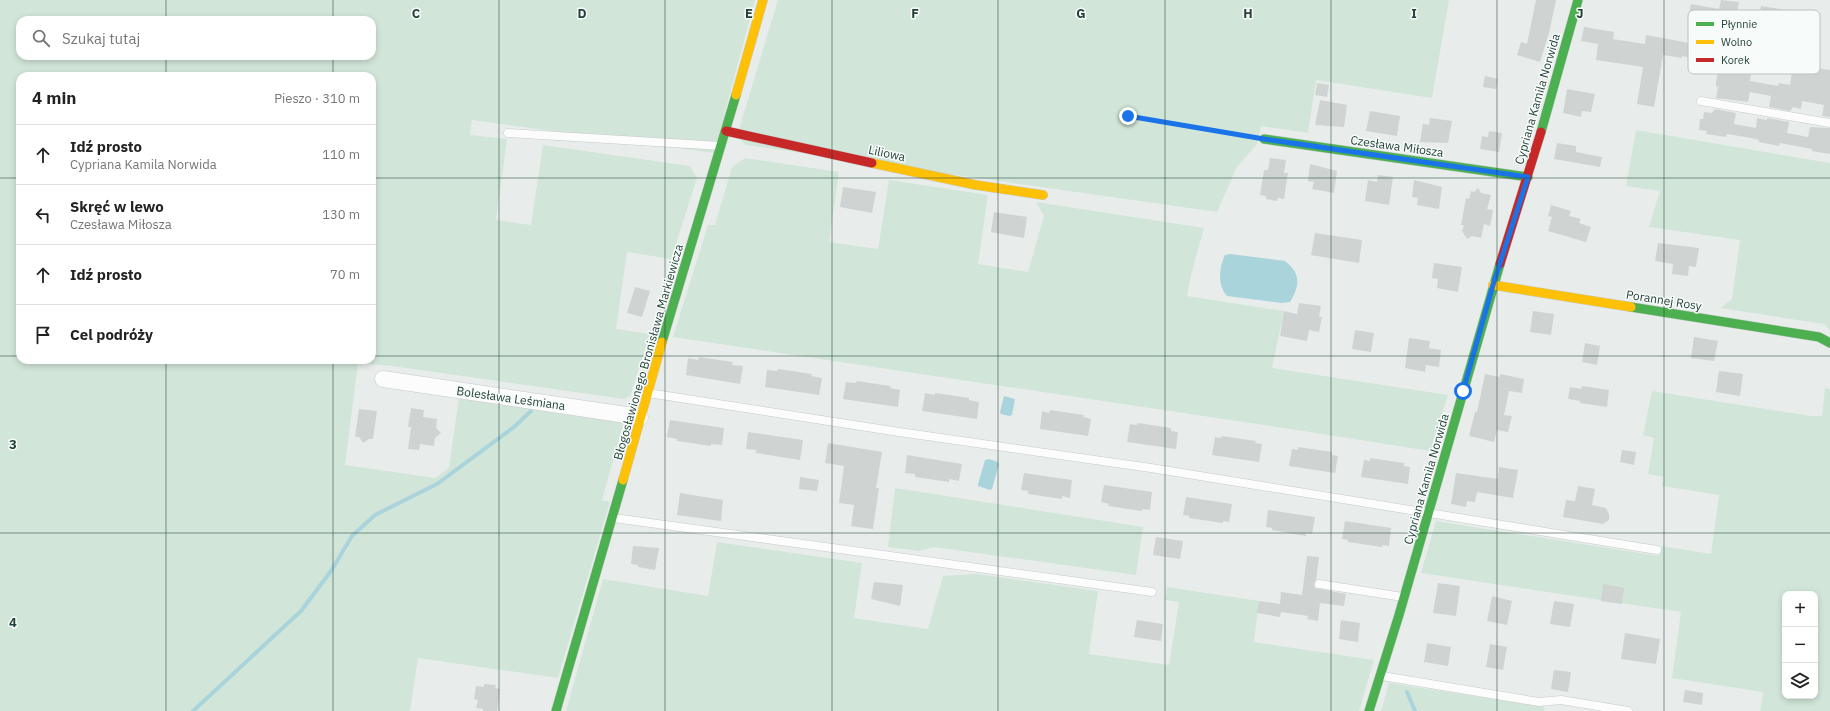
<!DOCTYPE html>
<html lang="pl">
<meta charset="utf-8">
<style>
body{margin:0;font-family:"IBM Plex Sans",sans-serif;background:#f6f6f6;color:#222}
.controls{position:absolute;right:12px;bottom:12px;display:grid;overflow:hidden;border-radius:8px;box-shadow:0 2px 6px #0003}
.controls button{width:36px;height:36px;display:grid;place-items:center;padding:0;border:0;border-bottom:1px solid #e0e0e0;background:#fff;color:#222;font:20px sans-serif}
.stop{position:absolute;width:12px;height:12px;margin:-9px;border:3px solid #1a73e8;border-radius:50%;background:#fff}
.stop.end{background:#1a73e8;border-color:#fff;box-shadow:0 1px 4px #0008}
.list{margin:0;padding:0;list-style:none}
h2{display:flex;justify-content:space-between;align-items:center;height:52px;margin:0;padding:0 16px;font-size:17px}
h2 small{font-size:13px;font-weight:400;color:#767676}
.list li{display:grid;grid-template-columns:26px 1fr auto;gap:12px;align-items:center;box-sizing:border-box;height:60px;padding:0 16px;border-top:1px solid #e0e0e0}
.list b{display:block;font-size:15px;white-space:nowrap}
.list p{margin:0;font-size:13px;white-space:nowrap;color:#767676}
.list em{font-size:13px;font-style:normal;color:#767676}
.icon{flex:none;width:22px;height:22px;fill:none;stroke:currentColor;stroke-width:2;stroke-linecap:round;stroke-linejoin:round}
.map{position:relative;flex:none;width:1830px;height:711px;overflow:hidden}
.search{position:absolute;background:#fff;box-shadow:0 2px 6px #0003;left:16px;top:16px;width:360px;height:44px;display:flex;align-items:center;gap:10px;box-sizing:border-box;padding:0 14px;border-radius:12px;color:#767676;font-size:15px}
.panel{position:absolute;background:#fff;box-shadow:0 2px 6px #0003;left:16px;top:72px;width:360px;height:292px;border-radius:12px}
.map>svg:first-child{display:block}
.green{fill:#d1e6d8;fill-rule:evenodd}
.water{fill:#a9d4db}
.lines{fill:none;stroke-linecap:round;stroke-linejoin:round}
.stream{stroke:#a9d4db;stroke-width:4}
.building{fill:#cfd4d2}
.lane-casing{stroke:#c5cac8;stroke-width:9}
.street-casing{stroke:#c5cac8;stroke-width:17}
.fast-casing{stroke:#c3cbc8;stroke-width:10}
.slow-casing{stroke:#c3cbc8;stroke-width:10}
.jam-casing{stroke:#c3cbc8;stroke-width:10}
.path{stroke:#c3ccca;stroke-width:2.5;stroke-dasharray:2 3;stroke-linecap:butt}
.lane{stroke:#fcfcfc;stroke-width:8}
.street{stroke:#fcfcfc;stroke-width:16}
.fast{stroke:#4caf50;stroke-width:9}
.slow{stroke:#ffc107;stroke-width:9}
.jam{stroke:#c62828;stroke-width:9}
.route{stroke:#1a73e8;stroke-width:5}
.grid{fill:none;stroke:#24423a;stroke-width:1;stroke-opacity:0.55}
.labels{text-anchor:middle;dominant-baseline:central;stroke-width:3;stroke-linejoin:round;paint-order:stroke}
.street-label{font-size:12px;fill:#24423a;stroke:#f7fbf9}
.key{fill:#f7fbf9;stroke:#b8c4c0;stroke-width:1}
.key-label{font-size:11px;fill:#24423a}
.grid-label{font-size:13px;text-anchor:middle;font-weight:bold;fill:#24423a;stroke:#f7fbf9;stroke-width:3;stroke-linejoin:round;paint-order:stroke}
</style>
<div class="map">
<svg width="1830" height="711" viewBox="0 0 1830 711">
<rect width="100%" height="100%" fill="#e8edeb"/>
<path class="green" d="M0 0H755L714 153 472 120 470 135 507 139 496 220 531 225 543 145 690 166 697 178 671 259 627 252 616 329 650 334 630 396 624 399 392 366 358 363 345 465 435 478 449 468 459 397 624 421 602 500 610 502 558 678 418 658 410 711H0ZM20 20H372V56H20ZM20 76H372V360H20Z
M778 0H1449L1432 98 1316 80 1308 133 1261 126 1257 144 1237 167 1217 212 746 145 737 136Z
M1636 130 1830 163V330L1824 324 1720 308 1732 299 1740 240 1649 227 1660 191 1626 186Z
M745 158 839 172 829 242 878 249 889 180 988 195 978 264 1028 272 1044 216 1036 202 1204 228 1191 275 1187 296 1284 311 1272 368 1448 395 1430 451 1297 430 673 337 708 225H715L732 167Z
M1825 388 1830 389V711H1760L1763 692 1672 678 1681 612 1421 573 1436 521 1659 556 1662 546 1711 554 1719 495 1662 486 1664 477 1648 474 1654 438 1643 435 1652 391 1811 416H1822ZM1785 594H1815V696H1785Z
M895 488 1143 527 1136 575 934 547 920 551 888 547Z
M717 542 862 563 854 618 928 629 943 576 977 574 1098 591 1089 654 1169 665 1179 602 1165 600 1167 587 1259 601 1254 642 1374 660 1359 711H566L603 579 708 596Z
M1389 683 1545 707 1544 711H1381Z"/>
<path class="water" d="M1230 254 1285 261C1301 273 1300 286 1290 302L1282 303 1227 296C1217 285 1219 268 1225 255Z
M1004 396 1015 399 1012 415 1009 416 1001 414 1000 412Z
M989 459 998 462 999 464 992 489 990 490 978 486V484L985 460Z"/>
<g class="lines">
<path class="stream" d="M1407 692 1415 711
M193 711 301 611 331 571 352 536 375 515 437 484 514 427 531 411"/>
</g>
<path class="building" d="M1536 0H1556L1549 33 1540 62 1517 55 1521 42 1527 44Z
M1721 0 1739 2 1735 25 1689 15 1691 4 1719 9Z
M1761 6 1812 14 1808 37 1757 29Z
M1584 27 1614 32 1613 39 1645 44 1646 35 1716 48 1754 52 1750 81 1778 86 1779 83 1790 85 1793 65 1830 70V117L1822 116 1824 105 1802 101 1801 109 1793 107 1790 111 1769 107 1771 96 1750 92 1748 102 1716 98 1718 87 1716 86V83L1719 64 1682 56V58L1663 55 1654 107 1637 104 1643 67 1596 60 1598 44 1581 41Z
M1485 76 1498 79 1496 89 1483 87Z
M1317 83 1329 85 1327 97 1315 95Z
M1567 89 1595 94 1591 112 1582 111 1581 117 1563 113Z
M1320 100 1347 105 1344 127 1315 125Z
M1715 109 1736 113 1734 124 1756 128 1757 118 1767 120V118L1789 122 1787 133 1808 137 1810 127 1830 128V154L1812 151V149L1780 143 1779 146 1759 142V140L1751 138 1727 134 1726 137 1706 134 1707 131 1699 130 1700 119H1703L1704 112 1712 113Z
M1370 111 1400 116 1397 136 1366 131Z
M1430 118 1452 121 1448 143 1420 142 1423 124 1429 125Z
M1489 131 1502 133 1499 152 1480 149 1482 136 1488 137Z
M1557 143 1576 146V152L1602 157 1600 167 1554 159Z
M1270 158 1286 160 1284 173H1288L1284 199 1278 198 1277 201 1266 199V196L1260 195 1264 170H1268Z
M1310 164 1337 171 1334 193 1312 189 1314 182 1308 181Z
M1378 175 1393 177 1389 205 1365 201 1368 180 1377 182Z
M1414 180 1442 187 1439 209 1417 205 1418 198 1412 197Z
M843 187 876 192 872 213 840 207Z
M1478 188 1481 193 1491 195 1487 209 1493 210 1490 226 1484 224 1481 238 1472 236 1467 239 1462 231 1464 225H1461L1466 198 1469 199 1471 191 1474 192Z
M1551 205 1571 211 1569 216 1581 219 1579 223 1591 227 1586 242 1548 231 1552 217 1548 216Z
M994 212 1027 217 1024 238 991 232Z
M1315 233 1362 240 1359 263 1311 255Z
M1658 243 1699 248 1696 267 1689 266 1688 276 1672 274 1673 264 1655 261Z
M1434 263 1462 267 1458 292 1437 288 1438 279 1432 278Z
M635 287 650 291 642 317 627 313Z
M1299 303 1321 306 1319 317H1322L1319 332 1309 330 1307 341 1280 336 1284 311 1297 314Z
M1533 311 1554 314 1551 335 1530 332Z
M1355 330 1374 333 1371 352 1352 349Z
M1694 337 1718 341 1714 361 1691 358Z
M1409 338 1430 341 1429 348 1441 350 1439 367 1426 365 1425 372 1405 368Z
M1585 343 1600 346 1597 365 1582 362Z
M699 357 733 362 732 365 743 366 740 384 686 375 688 358 698 360Z
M778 369 812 374 811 376 822 378 819 395 765 387 767 370 777 371Z
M1719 371 1743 374 1740 396 1716 392Z
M1485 374 1500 377V374L1524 379 1522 393 1509 391 1504 415 1512 416 1508 432 1497 430 1494 442 1469 436 1475 412H1477Z
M857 381 890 386V388L900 390 898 407 843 399 846 382 856 383Z
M1582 386 1609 390 1607 407 1580 403V401L1568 399 1570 387 1581 389Z
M925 393 935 395V393L969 398V400L979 402 977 419 922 411Z
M411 408 424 410 423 417 437 419 436 428 441 433 435 438 434 446 420 444 419 450 408 449 411 427H408Z
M359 409 377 411 373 439H369L363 443 359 437H355Z
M1050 410 1084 415 1083 417 1091 419 1088 436 1040 429 1042 411 1049 413Z
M670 420 724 428 722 445 711 444V446L677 441V439L667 437Z
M1138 423 1171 428V431L1178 432 1176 449 1127 442 1130 424 1137 425Z
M748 432 803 440 800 460 756 453V450L746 449Z
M1222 436 1256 441 1255 443 1262 444 1259 462 1212 455 1215 437 1221 438Z
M828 443 882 452 876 488H879L873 529 851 526 854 505 839 503 844 466 825 463Z
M1298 447 1332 452V455L1338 456 1335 473 1289 466 1292 449 1298 450Z
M1622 450 1636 452 1634 465 1620 462Z
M907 455 962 464 959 481 949 479V482L915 477V474L905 473Z
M1370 458 1404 463V466L1410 467 1408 484 1361 477 1364 460 1370 461Z
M1499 467 1518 470 1513 498 1477 492 1475 502 1467 501 1466 507 1451 504 1456 473 1498 479Z
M1024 473 1072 480 1070 498 1062 496V499L1028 494V491L1021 490Z
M800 477 819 480 817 491 799 489Z
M1104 485 1152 492 1150 510 1142 509V511L1108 506 1109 504 1101 502Z
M1578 486 1595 489 1592 505 1606 508 1609 514V520L1603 524 1563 517 1566 500 1575 501Z
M680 493 723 500 721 521 677 515Z
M1186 497 1232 504 1229 522 1223 521V523L1189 518V516L1183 515Z
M1268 510 1315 517 1312 534 1306 533V536L1272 530V528L1266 527Z
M1345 521 1391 528 1389 546 1382 545V547L1348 542V540L1342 539Z
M1156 537 1183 541 1180 559 1153 555Z
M633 546 659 548 655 570 638 567V565L631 564Z
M1307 556 1319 557 1316 580 1314 584 1315 588 1346 594 1344 606 1320 603 1318 621 1307 619 1308 616 1281 612 1280 617 1257 613 1259 601 1280 604 1281 592 1302 595Z
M874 582 903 585 900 606 871 599Z
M1438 583 1460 586 1456 616 1433 613Z
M1603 584 1624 588 1622 604 1601 601Z
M1492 596 1512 601 1507 625 1487 621Z
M1554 601 1574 604 1570 627 1550 624Z
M1137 620 1163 624 1161 641 1134 637Z
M1341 620 1360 623 1358 642 1339 639Z
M1625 633 1660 639 1656 664 1621 659Z
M1427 643 1451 647 1448 666 1424 662Z
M1490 644 1507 647 1503 670 1486 667Z
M1554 670 1571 672 1568 692 1551 689Z
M484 684 496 685 495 688 500 689 497 711H483V709L476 708 478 700 474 699 476 686 484 687Z
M1685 690 1703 693 1702 705 1683 702Z"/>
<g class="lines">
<defs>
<path id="lane" d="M1701 101 1830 123
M508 133 721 146
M648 393 899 432 1151 468 1657 550
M614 518 1152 592
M1319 584 1403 597
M1382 676 1539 702 1561 700 1628 711"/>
<path id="street" d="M383 379 640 417"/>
<path id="fast" d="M1541 132 1578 0
M1264 139 1528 177
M1631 307 1819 337 1830 343
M662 342 736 95
M556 711 623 480
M1369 711 1399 615 1500 264"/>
<path id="slow" d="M736 95 763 0
M872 163 976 185 1043 195
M1493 285 1631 307
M623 480 662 342"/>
<path id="jam" d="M726 131 872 163
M1500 264 1541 132"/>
</defs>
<use href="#lane" class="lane-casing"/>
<use href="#street" class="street-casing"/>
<use href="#fast" class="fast-casing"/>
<use href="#slow" class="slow-casing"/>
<use href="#jam" class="jam-casing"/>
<path class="path" d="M1129 116 1248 136"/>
<use href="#lane" class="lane"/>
<use href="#street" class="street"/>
<use href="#fast" class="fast"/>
<use href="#slow" class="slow"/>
<use href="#jam" class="jam"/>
</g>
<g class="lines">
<path class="route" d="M1128 116 1264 139 1528 177 1493 285 1463 391"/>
</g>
<path class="grid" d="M166 0V20M333 0V20M499 0V711M665 0V711M832 0V711M998 0V711M1165 0V711M1331 0V711M1497 0V711M1664 0V711M166 56V76M333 56V76M0 178H20M372 178H1830M0 356H20M372 356H1830M166 360V711M333 360V711M0 533H1830"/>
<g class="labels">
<g class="street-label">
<text transform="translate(1537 99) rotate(-74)">Cypriana Kamila Norwida</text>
<text transform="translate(1397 146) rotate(8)">Czesława Miłosza</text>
<text transform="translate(887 153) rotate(12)">Liliowa</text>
<text transform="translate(1664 300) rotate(9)">Porannej Rosy</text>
<text transform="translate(648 352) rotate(-74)">Błogosławionego Bronisława Markiewicza</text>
<text transform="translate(511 398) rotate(8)">Bolesława Leśmiana</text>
<text transform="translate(1426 479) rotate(-74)">Cypriana Kamila Norwida</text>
</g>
</g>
<rect x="1688" y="10" width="132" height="64" rx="6" class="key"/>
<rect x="1696" y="22" width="18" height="4" fill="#4caf50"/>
<rect x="1696" y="40" width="18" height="4" fill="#ffc107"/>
<rect x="1696" y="58" width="18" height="4" fill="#c62828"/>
<g class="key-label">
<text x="1721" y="28">Płynnie</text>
<text x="1721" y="46">Wolno</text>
<text x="1721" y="64">Korek</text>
</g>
<g class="grid-label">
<text x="416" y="18">C</text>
<text x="582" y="18">D</text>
<text x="749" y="18">E</text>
<text x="915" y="18">F</text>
<text x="1081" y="18">G</text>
<text x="1248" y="18">H</text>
<text x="1414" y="18">I</text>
<text x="1580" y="18">J</text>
<text x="13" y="449">3</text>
<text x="13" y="627">4</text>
</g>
</svg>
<div class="controls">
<button>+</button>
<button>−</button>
<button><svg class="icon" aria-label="layers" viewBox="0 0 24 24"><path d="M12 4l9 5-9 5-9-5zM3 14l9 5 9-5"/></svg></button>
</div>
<div class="stop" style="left:1463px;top:391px"></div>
<div class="stop end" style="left:1128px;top:116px"></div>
<div class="search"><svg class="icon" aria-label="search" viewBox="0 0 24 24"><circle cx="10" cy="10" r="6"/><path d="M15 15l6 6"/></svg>Szukaj tutaj</div>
<section class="panel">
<h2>4 min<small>Pieszo · 310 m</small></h2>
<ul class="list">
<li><svg class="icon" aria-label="ahead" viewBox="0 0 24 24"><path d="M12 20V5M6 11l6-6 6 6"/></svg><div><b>Idź prosto</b><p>Cypriana Kamila Norwida</p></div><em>110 m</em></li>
<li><svg class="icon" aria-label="left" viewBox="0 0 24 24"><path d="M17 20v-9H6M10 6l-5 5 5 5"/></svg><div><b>Skręć w lewo</b><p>Czesława Miłosza</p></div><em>130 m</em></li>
<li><svg class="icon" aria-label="ahead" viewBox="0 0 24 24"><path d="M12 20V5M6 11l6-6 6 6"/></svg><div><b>Idź prosto</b></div><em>70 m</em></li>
<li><svg class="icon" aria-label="arrive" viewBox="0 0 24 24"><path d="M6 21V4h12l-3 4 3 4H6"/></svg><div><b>Cel podróży</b></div></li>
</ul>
</section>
</div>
